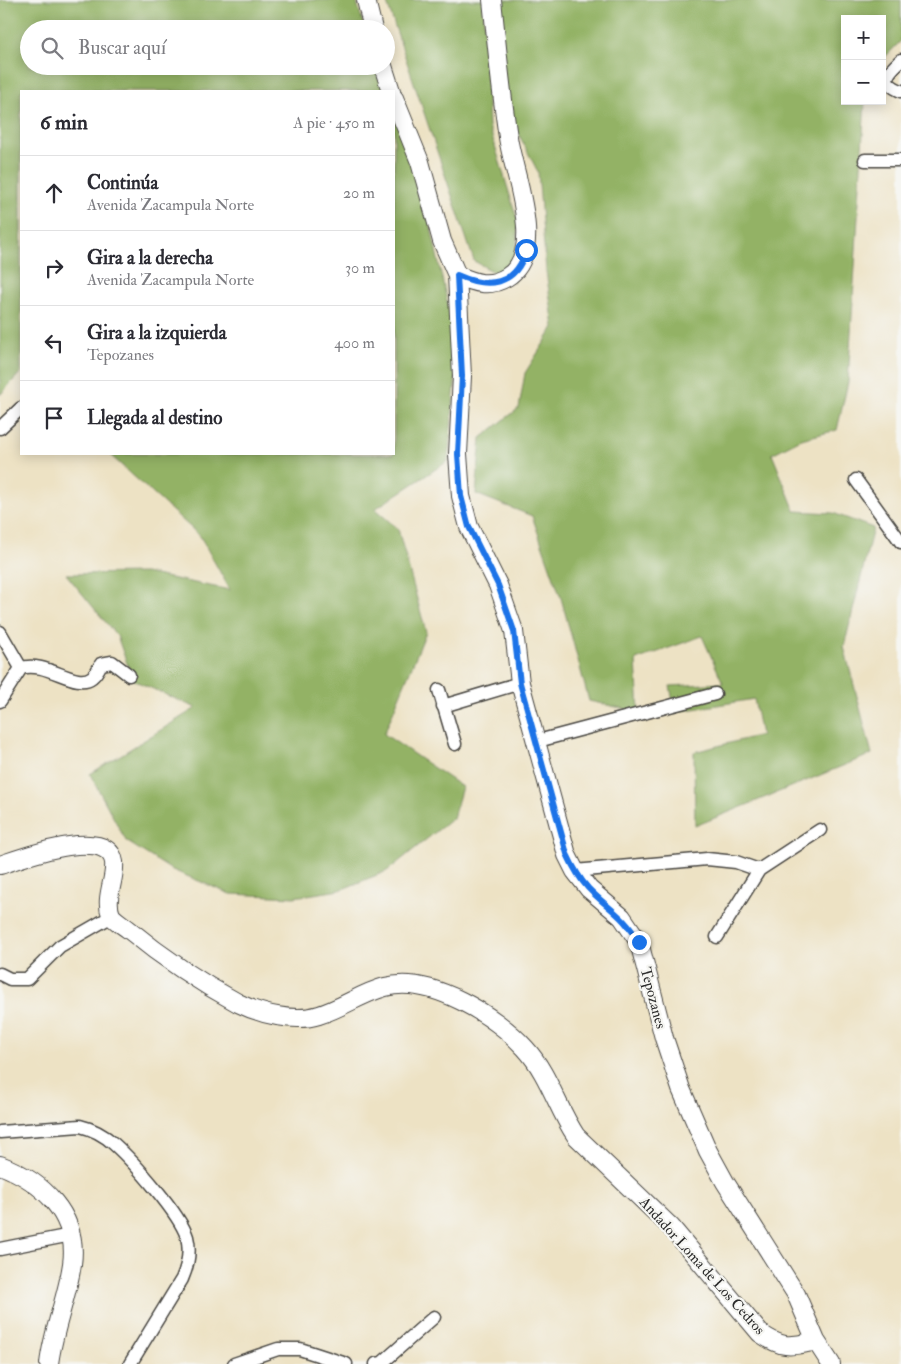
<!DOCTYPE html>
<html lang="es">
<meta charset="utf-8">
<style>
body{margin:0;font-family:"IM FELL Double Pica",serif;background:#f7f7f7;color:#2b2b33}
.controls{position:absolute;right:15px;top:15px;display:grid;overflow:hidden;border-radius:0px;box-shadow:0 2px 12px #0003}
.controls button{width:45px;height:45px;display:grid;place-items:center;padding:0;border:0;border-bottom:1px solid #e1e1e2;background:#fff;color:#2b2b33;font:25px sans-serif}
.stop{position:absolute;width:15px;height:15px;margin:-11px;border:4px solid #1a73e8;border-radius:50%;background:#fff}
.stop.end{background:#1a73e8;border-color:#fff;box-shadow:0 1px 5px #0008}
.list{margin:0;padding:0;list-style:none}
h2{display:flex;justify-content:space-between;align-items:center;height:65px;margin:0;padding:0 20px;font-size:21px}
h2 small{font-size:16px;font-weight:400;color:#7c7c81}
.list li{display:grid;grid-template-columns:32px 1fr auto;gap:15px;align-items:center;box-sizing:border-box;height:75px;padding:0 20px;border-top:1px solid #e1e1e2}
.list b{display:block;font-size:19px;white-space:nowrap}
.list p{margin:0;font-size:16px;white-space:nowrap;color:#7c7c81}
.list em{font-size:16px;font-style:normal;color:#7c7c81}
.icon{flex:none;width:28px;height:28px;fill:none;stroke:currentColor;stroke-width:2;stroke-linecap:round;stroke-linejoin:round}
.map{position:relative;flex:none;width:901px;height:1364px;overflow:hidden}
.search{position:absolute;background:#fff;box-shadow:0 2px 12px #0003;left:20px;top:20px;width:375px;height:55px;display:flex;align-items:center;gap:12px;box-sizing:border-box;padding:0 18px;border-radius:28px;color:#7c7c81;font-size:19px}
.panel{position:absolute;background:#fff;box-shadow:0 2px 12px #0003;left:20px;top:90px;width:375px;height:365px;border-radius:0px}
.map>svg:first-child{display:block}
.forest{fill:#93b265;stroke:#5f6e48}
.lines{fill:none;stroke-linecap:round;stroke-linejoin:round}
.street-casing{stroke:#484642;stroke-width:15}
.secondary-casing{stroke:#484642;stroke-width:20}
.street{stroke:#fff;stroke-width:12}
.secondary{stroke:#fff;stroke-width:18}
.route{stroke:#1a73e8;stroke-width:6}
.labels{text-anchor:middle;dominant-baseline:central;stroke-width:4.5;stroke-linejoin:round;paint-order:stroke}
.street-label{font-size:15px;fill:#2b2b2b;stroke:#f6f6f2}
</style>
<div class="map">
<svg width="901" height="1364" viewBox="0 0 901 1364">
<rect width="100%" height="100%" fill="#f6f6f2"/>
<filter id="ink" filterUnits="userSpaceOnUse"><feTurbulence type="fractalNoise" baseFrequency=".02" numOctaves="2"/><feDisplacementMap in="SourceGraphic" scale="10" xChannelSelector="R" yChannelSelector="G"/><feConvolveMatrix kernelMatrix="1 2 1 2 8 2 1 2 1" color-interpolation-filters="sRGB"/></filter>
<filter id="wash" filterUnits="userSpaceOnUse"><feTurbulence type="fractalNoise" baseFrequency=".0096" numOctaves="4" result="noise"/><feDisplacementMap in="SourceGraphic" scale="20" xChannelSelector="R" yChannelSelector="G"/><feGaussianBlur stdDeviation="1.12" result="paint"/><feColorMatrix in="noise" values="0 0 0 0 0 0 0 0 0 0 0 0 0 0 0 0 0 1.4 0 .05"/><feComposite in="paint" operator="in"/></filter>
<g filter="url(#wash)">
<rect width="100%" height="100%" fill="#ede2c4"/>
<path class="forest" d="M0 0H356L365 29H29V66H378L388 91H21V372L0 395Z
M386 0H483L489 126 518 222 514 283 474 261Z
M490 0H901V41L882 60V19H845V101H865L848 382 837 430 801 439 772 454 795 511 833 513 873 528 844 647 872 754 695 826 694 752 761 735 754 699 675 712 670 686 723 683 702 636 636 660 639 712 589 701 561 598 532 516 476 494 481 438 519 408 525 373 554 327 546 271 538 172 495 88Z
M394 106 416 158 458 352 448 461 375 509 398 529 426 632 384 734 462 787 453 818 387 871 340 890 294 897 230 894 170 869 126 841 90 774 196 708 133 680 117 636 66 574 145 573 230 590 200 536 109 454H394Z"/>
</g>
<g filter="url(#ink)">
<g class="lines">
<defs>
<path id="street" d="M901 60C888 73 878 81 901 91
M865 160H901
M0 428 21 408
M856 480 901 542
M0 632 21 668
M21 668C47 660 76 690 92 677 96 674 99 668 101 664L112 662 129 675
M439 690 455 744
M0 701 21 668
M443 706 520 683
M534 742 715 694
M575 871 707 859 736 862 759 870 820 830
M717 937 759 870
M0 974 10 979H27L60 946 112 916
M0 1132 80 1126C93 1129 104 1135 114 1144 133 1161 180 1214 187 1237 191 1252 188 1265 182 1279L130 1364
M0 1249 71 1235
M234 1364 278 1349H300L346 1364
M376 1364 382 1363 434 1317"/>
<path id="secondary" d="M366 0 373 29
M383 66 391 91
M394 98 420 162 442 241 457 275 462 376 458 454 461 496 469 527 498 585 514 631 520 683 567 855 575 871 589 889 622 917 639 942 664 1038 681 1089 708 1151 725 1182 796 1294 816 1341 831 1364
M457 275C475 283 489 288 507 277 547 252 513 174 508 137 501 92 497 46 492 0
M0 865C21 858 108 825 114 862 116 879 104 898 111 915 114 920 123 925 128 929 162 957 199 982 238 1003 260 1014 295 1023 319 1015 342 1008 362 993 385 987 431 975 496 1016 525 1048 549 1074 557 1108 576 1136L671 1227 760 1333C783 1349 789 1347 816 1341
M0 1165C42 1181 79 1215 72 1264 67 1298 53 1330 49 1364"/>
</defs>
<use href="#street" class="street-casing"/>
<use href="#secondary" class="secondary-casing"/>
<use href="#street" class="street"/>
<use href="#secondary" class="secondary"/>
</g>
</g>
<g class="lines" filter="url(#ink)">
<path class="route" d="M526 250C516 286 488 289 457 275L462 376 458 454 461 496 469 527 498 585 514 631 520 683 567 854C573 867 579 878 588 888 607 908 625 916 639 942"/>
</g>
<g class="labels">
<g class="street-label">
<text transform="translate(653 998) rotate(75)">Tepozanes</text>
<text transform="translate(702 1266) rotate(48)">Andador Loma de Los Cedros</text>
</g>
</g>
</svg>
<div class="controls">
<button>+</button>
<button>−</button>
</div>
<div class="stop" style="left:526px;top:250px"></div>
<div class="stop end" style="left:639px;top:942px"></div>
<div class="search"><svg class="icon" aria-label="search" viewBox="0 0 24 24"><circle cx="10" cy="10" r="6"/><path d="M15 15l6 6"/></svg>Buscar aquí</div>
<section class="panel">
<h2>6 min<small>A pie · 450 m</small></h2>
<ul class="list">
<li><svg class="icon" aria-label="ahead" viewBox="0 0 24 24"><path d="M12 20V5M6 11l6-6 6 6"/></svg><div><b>Continúa</b><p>Avenida Zacampula Norte</p></div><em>20 m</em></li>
<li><svg class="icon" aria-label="right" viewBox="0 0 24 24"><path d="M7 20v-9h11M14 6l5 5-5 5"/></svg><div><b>Gira a la derecha</b><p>Avenida Zacampula Norte</p></div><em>30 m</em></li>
<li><svg class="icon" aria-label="left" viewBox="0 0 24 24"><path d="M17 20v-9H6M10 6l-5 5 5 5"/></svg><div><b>Gira a la izquierda</b><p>Tepozanes</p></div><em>400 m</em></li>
<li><svg class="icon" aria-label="arrive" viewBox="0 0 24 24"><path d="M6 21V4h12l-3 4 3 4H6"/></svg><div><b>Llegada al destino</b></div></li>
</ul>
</section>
</div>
